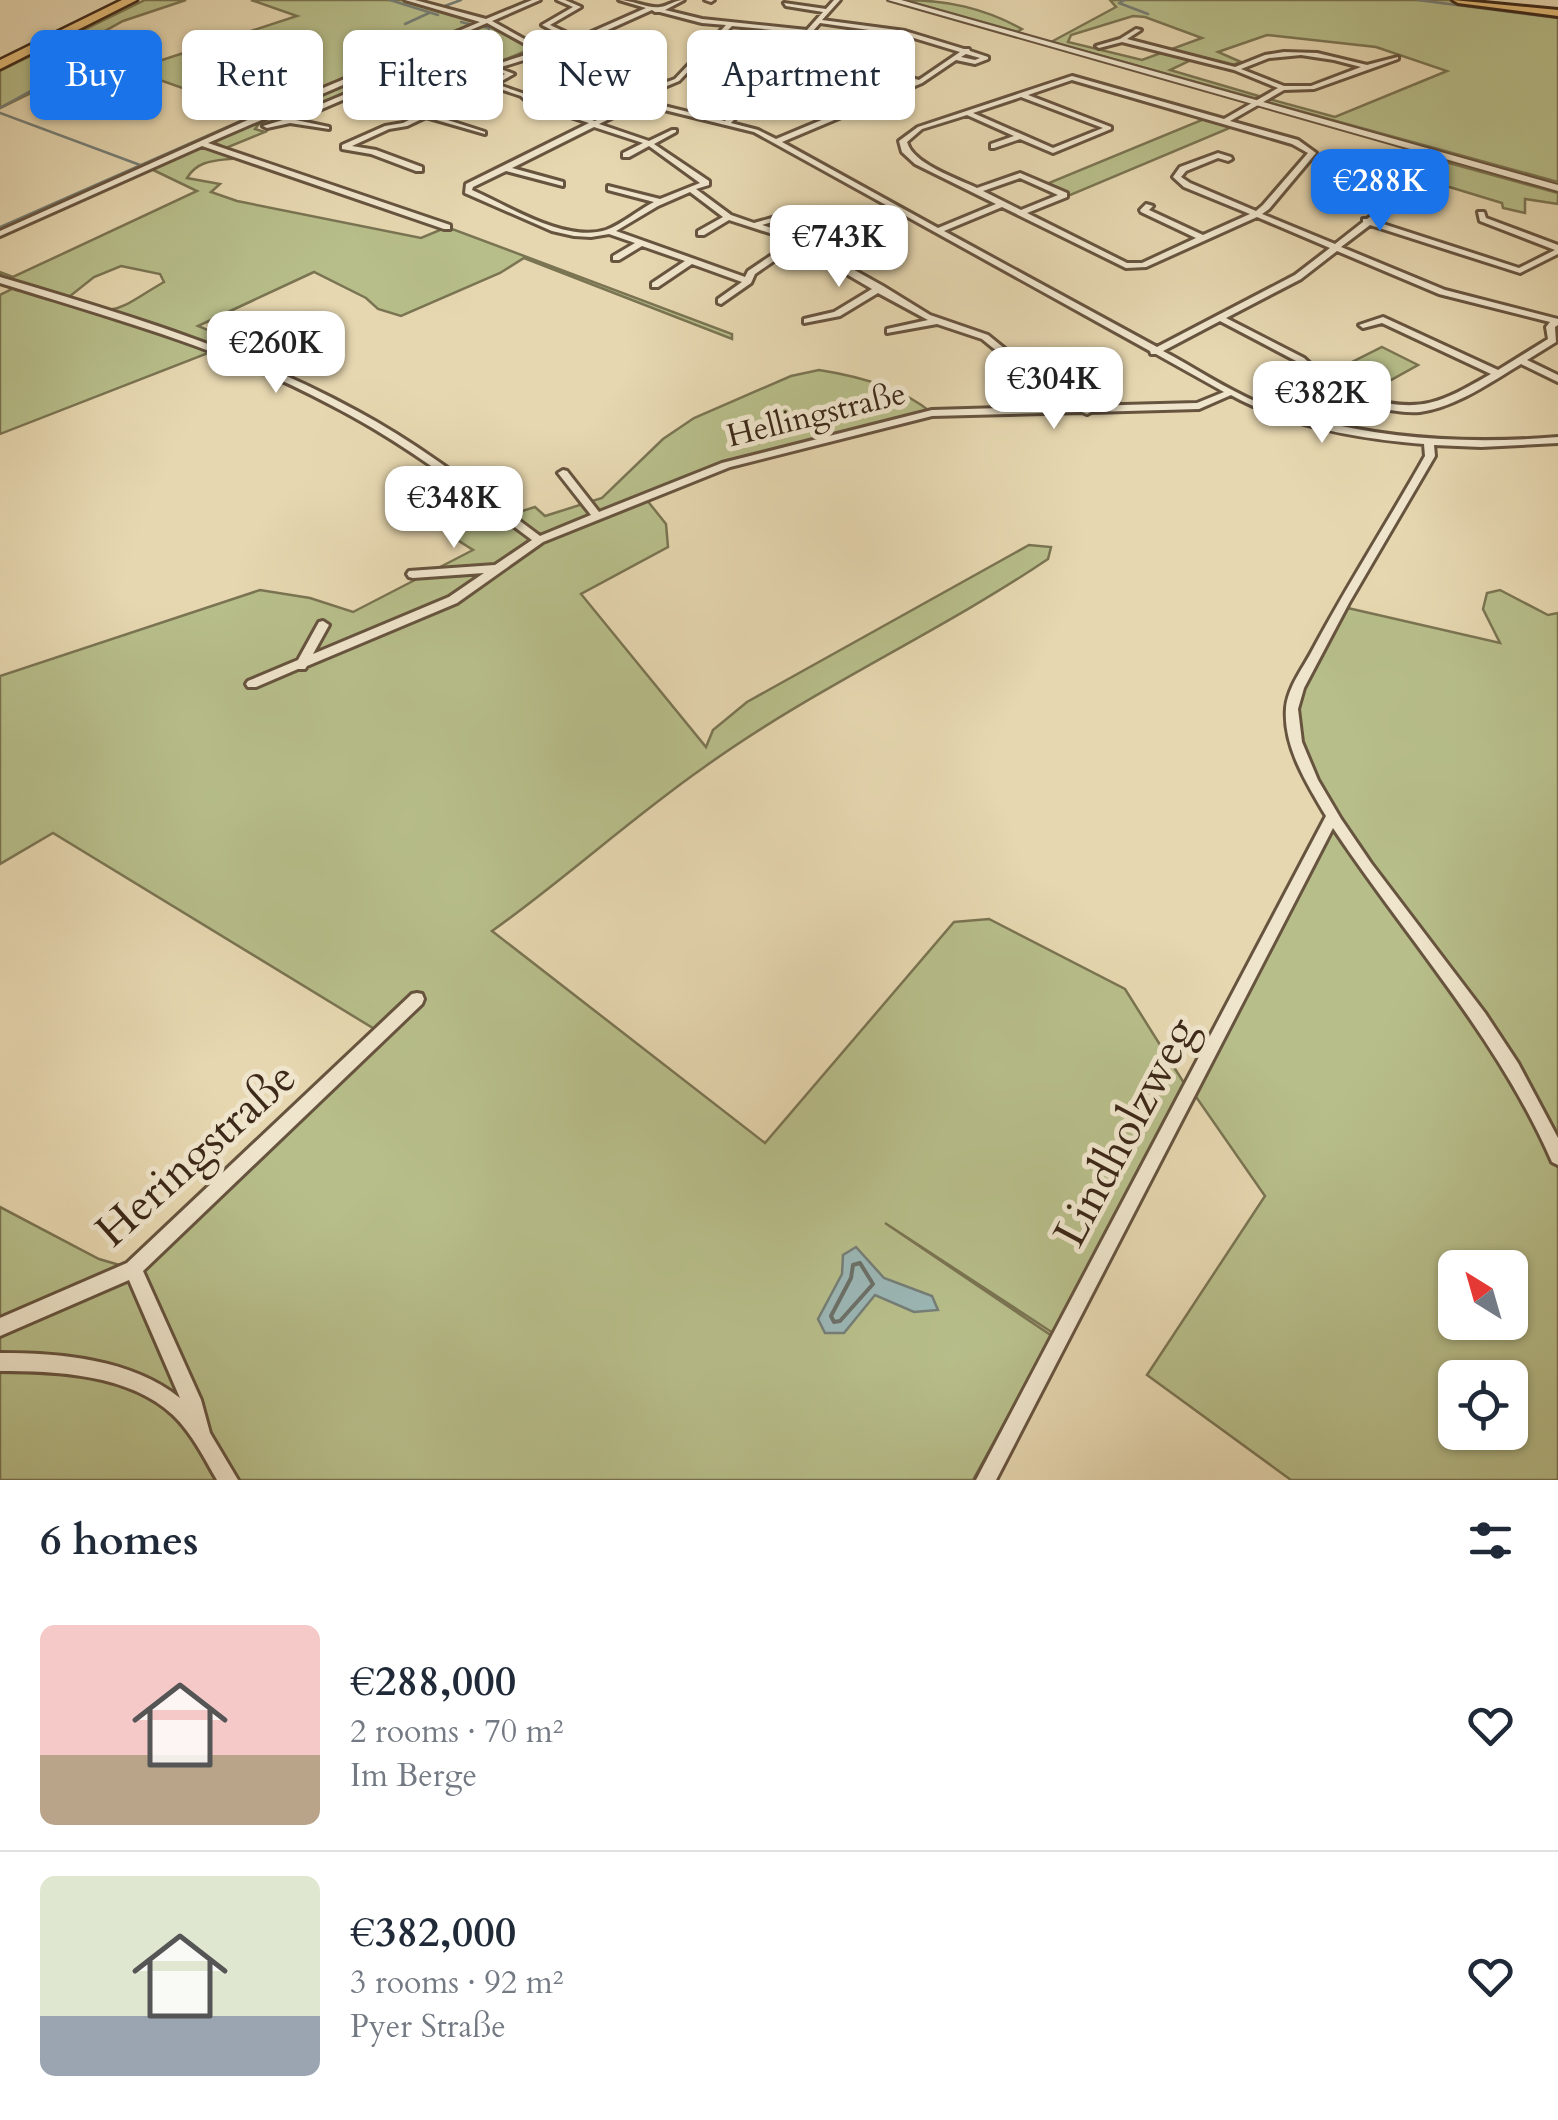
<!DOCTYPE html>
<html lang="en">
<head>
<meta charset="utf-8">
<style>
	:root { --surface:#fff; --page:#f2f2f3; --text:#1f2937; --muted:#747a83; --line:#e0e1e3; --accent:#1a73e8 }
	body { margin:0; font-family:Cardo,serif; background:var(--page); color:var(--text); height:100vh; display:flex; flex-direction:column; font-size:38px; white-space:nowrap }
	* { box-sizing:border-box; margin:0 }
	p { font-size:32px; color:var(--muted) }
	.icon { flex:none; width:55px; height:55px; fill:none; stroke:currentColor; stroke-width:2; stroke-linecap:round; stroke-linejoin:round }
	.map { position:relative; height:1480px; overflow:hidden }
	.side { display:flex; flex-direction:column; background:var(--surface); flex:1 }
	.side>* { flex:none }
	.top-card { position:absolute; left:30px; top:30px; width:1000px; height:90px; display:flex; gap:20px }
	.needle { width:65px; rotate:323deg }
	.buttons { position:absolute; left:1438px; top:1250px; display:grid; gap:20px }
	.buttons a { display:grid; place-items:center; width:90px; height:90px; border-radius:15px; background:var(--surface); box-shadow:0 2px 8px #0004; font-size:50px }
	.price { position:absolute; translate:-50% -85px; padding:0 22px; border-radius:20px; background:#fff; color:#222; font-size:32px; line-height:65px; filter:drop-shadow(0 2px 5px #0008) }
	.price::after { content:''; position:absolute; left:50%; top:60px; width:30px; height:22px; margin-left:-15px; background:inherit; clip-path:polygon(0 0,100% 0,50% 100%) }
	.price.selected { background:var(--accent); color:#fff }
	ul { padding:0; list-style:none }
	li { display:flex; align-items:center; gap:30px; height:250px; padding:0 40px }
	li+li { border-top:2px solid var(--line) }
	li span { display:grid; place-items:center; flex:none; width:280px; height:200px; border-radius:15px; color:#555 }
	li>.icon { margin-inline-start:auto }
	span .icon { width:120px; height:120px; fill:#fffc; stroke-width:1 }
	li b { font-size:42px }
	h2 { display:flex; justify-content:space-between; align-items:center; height:120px; padding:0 40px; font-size:42px }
	.pill { padding:0 35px; border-radius:15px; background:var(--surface); box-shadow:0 2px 8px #0004; font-size:35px; line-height:90px }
	.pill.selected { background:var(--accent); color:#fff }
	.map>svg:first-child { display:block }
</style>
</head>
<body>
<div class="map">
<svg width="1558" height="1480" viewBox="0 0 1558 1480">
	<rect width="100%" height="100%" fill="#e6d7b0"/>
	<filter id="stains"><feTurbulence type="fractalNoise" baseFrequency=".002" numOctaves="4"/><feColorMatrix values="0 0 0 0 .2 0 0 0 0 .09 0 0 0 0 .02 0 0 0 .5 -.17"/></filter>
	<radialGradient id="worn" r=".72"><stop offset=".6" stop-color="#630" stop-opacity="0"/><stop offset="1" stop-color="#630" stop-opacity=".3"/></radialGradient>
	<g fill="#b7be8a" stroke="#7a7452" stroke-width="2.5" fill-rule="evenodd">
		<polygon points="145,0 186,0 123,21 87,41 150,64 297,16 251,0 408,0 497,26 493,28 531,49 489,66 454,50 292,117 259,124 255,129 265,132 226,148 211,141 319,90 315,89 317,85 247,111 101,59 0,108 0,71"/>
		<path d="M 904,0 C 947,0 984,8 1022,29 L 1017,32 Z"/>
		<path d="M 1110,0 L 1448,0 L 1558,14 L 1558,182 L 1267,102 L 1269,99 L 1335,117 L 1447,71 L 1376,47 L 1267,35 L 1218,52 L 1241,62 L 1230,66 L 1193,59 L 1170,70 L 1262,97 L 1254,98 L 1051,42 L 1116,7 ZM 1133,16 L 1145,17 L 1202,38 L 1142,60 L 1068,42 L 1071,35 Z"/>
		<polygon points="1204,119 1232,127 1068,196 1044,185"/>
		<path d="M 203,146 L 237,158 C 220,161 199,158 187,178 L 220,184 L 211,192 L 237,201 L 421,238 L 447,227 L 732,334 L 732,339 L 524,258 L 500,273 L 401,316 L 378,309 L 366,298 L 314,272 L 198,326 L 215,333 L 216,350 L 0,434 L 0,295 L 18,286 L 0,280 L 0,272 L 13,277 L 197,191 L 149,168 ZM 121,266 L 160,274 L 164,282 C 117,309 118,319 65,300 L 94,277 Z"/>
		<polygon points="1409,152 1558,193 1558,204 1525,199 1525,213 1503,208 1502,203 1387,168"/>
		<polygon points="1382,347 1418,365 1391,380 1354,361"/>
		<path d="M 819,370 C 858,376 901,387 932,413 L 726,465 L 646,499 L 666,524 L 668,547 L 581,594 L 706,747 L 713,730 L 747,702 L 1029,545 L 1051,547 L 1048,559 C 937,634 812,689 703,768 C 630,819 564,880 492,931 L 765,1143 L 954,922 L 989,919 L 1125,989 L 1184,1083 L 1125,1202 L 1053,1333 L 885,1223 L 1052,1336 L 973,1480 L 0,1480 L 0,1207 L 99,1259 L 133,1269 L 381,1033 L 53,833 L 0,864 L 0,676 L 260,590 L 310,598 L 353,612 L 473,550 L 448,534 L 448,511 L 459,493 L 491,486 L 510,501 L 516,513 L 535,507 L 545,516 L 602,498 L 663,439 L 694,418 L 791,376 Z"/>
		<path d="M 1500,590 L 1548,615 L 1558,613 L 1558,1480 L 1291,1480 L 1147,1375 L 1265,1196 L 1194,1094 L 1331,818 L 1303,757 L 1292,708 L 1339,606 L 1500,643 L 1483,609 L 1487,593 ZM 1455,1268 L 1510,1268 L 1510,1322 L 1455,1322 ZM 1455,1378 L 1510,1378 L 1510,1432 L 1455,1432 Z"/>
	</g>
	<polygon fill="#9bb7b6" stroke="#757e77" stroke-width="2.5" points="856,1247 884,1278 932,1296 938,1310 914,1312 875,1295 844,1333 825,1333 818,1319 842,1274 843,1255"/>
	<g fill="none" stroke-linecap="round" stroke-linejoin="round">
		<polygon stroke="#6c7068" stroke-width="4" points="860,1263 873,1284 840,1321 834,1322 831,1316 851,1278 853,1265"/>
		<g stroke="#757e77" stroke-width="2.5">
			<polyline points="390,0 438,15"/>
			<polyline points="1125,0 1119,3 1148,14"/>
			<polyline points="1418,0 1558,18"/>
			<polyline points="442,7 461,0"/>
			<polyline points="461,22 473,25"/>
			<polyline points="405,24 429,13"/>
			<polyline points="478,26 489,28 489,38"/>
			<polyline points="333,89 480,27"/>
			<polyline points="0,108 74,67 42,61"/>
			<polyline points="0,113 140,165"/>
			<polyline points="0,227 250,117"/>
			<polyline points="0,236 59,210"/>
		</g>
		<g stroke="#67543f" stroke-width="6">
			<g id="minor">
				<path d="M 405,0 L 415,0 L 486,19 L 532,0 L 540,0 L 492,21 L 544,50 L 573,41 L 542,25 L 573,7 L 557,0 L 565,0 L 581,7 L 550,25 L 578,38 L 646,8 L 619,0 C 632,0 649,9 660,7 C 669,6 674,0 684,0 L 665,10 L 702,19 L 807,30 L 823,12 L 786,6 L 784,3 L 826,9 L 834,0 L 840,0 L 822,20 L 905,31 L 964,49 L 969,49 L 970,51 L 988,57 L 988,59 L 975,64 L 956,60 L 922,83 L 782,142 L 938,228 L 996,204 L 915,164 L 902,152 L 899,141 L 918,127 L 1072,76 L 1224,119 L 1278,88 L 1234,70 L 1122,42 L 1099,48 L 1096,46 L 1120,39 L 1136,29 L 1141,30 L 1127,39 L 1235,67 L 1265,55 L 1284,52 L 1317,53 L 1367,65 L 1398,57 L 1398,59 L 1314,89 L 1284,90 L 1230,121 L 1298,140 L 1316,153 L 1269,209 L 1262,214 L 1335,244 L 1363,222 L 1363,219 L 1367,219 L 1405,191 L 1409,193 L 1408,195 L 1374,221 L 1519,268 L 1555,250 L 1480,221 L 1478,212 L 1484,212 L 1486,218 L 1558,245 L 1558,254 L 1520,273 L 1370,225 L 1341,247 L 1445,290 L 1558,319 L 1558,325 L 1555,327 L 1556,342 L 1527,360 L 1558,375 L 1558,382 L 1521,364 C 1491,382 1456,407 1420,412 C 1400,414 1377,407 1358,402 C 1342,397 1327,394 1313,386 L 1310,374 L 1298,362 L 1220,321 L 1163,351 C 1195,368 1226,389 1259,403 C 1275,410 1294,414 1311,419 C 1392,440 1474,444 1558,437 L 1558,443 L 1481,447 L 1434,445 L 1435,456 L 1349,603 L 1304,688 L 1298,709 L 1302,742 L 1318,780 L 1341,819 L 1371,863 L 1485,1013 L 1518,1063 L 1558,1138 L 1558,1165 L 1552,1162 C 1498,1038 1407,939 1333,828 L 996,1480 L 976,1480 L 1326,816 C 1307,784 1283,746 1286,708 C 1288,687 1303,668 1312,651 C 1347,585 1388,522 1425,456 L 1424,444 C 1360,439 1289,427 1231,395 L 1199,409 L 1091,412 L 1087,414 L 1082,412 L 932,416 L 730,467 L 543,542 L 457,603 L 307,666 L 305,669 L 298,669 L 256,687 L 248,687 L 246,684 L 248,681 L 298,660 L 319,622 L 323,621 L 329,625 L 313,654 L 449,597 L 484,573 L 413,578 L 409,577 L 407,574 L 409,571 L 495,565 L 532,540 C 467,491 402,441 329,404 C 226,349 111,318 0,283 L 0,277 C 121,313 246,350 357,411 C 422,446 481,492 540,536 L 591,515 L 558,473 L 563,470 L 567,471 L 599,512 L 722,463 L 932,410 L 1074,406 L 1025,374 L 982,339 L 937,324 L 887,333 L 887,329 L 928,320 L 878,293 L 840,316 L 804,323 L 804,319 L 834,312 L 872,289 L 797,245 L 755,274 L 751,283 L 721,304 L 718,303 L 718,299 L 742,282 L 692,264 L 658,287 L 652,287 L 652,283 L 685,261 L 642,246 L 619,260 L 613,260 L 613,256 L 635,243 L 609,234 L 591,237 L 574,236 L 552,231 L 465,193 L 466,184 L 589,123 L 530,104 L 521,96 L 491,86 L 432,115 L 485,132 L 485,134 L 426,117 L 407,126 L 389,129 L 352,146 L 376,150 L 422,167 L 422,171 L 416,171 L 371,154 L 342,149 L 342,145 L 385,126 L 403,123 L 419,115 L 401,109 L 401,107 L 425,113 L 463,94 L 447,88 L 447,86 L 469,92 L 505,74 L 452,53 L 296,120 L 329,127 L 329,129 L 290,123 L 267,128 L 263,126 L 286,119 L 450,50 L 454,50 L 491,66 L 538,51 L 487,23 L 208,143 L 450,225 L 450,229 L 444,229 L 202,146 L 0,236 L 0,231 L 259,115 L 480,22 ZM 652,10 L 655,12 L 660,12 L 702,23 L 726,25 L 675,79 L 667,82 L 583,41 ZM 820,23 L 904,35 L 960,52 L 919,80 L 860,65 L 792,55 ZM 732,26 L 804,33 L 725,121 L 627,97 L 548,52 L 578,43 L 667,86 L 679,81 ZM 543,54 L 623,99 L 633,102 L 595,121 L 538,103 L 564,91 L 564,89 L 560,89 L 533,100 L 525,94 L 496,84 L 514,74 L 498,68 ZM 966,54 L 980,58 L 975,60 L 961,57 ZM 1301,55 L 1334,60 L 1361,67 L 1311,86 L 1284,86 L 1241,69 L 1269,58 ZM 789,58 L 860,69 L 913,82 L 776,139 L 758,130 L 731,123 ZM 1072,80 L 1292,144 L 1308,153 L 1263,205 L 1256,211 L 1190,183 L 1181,177 L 1186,171 L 1218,158 L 1228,161 L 1232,159 L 1231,157 L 1218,153 L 1180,167 L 1173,177 L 1184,187 L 1250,214 L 1203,235 L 1149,210 L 1153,206 L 1146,204 L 1140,210 L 1141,212 L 1196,238 L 1142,263 L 1127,263 L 1027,213 L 1067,197 L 1067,193 L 1020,173 L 977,188 C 956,178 913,164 907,142 L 922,129 L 967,115 L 1014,136 L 991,144 L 991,148 L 994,148 L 1020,139 L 1053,153 L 1111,129 L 1111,127 L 1028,95 ZM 1021,97 L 1103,128 L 1053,148 L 973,113 ZM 640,104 L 754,132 L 1150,351 L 1151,354 L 1156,354 L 1224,392 L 1197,403 L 1086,406 L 1031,370 L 988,335 L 930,315 L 883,286 L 788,233 L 762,225 L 786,218 L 786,214 L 754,223 L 731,215 L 696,189 L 709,185 L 709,181 L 654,144 L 676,132 L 676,130 L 672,130 L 649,141 L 599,124 ZM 594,127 L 643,143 L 623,153 L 623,157 L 629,157 L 649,146 L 700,183 L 660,199 L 608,186 L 608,190 L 654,202 C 638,210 623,224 606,230 C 565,243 509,206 472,190 L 473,187 L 506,171 L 563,186 L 563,182 L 512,168 ZM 1020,178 L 1058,195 L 1021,210 L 983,191 ZM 690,192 L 723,217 L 698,231 L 698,235 L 704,235 L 729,220 L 782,237 L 791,242 L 748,271 L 745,277 L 616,231 L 658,206 ZM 1002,207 L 1126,268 L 1146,267 L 1257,217 L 1330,248 L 1295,275 L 1157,347 L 944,231 ZM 1337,251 L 1439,294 L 1550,322 L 1546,327 L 1548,339 L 1498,370 L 1383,317 L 1359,325 L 1363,328 L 1382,323 L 1491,374 C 1442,402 1422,414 1365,398 C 1350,394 1334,390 1321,383 L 1320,373 L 1304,358 L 1226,318 L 1301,279 Z"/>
				<polygon points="705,0 714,0 711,2"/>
				<path d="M 417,993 L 422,994 L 424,999 L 422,1004 L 143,1271 L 201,1400 L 210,1433 L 238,1480 L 217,1480 C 204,1458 192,1433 173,1415 C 129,1374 56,1371 0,1371 L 0,1353 C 61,1353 131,1359 180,1398 L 129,1280 L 0,1336 L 0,1318 L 127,1263 L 412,994 Z"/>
			</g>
		</g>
		<g stroke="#67543f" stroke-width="4">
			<polygon id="tertiary" points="888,0 901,0 1558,185 1558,191"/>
		</g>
		<g stroke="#3d2919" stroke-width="6">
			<polygon id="trunk" points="1453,0 1558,10 1558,16 1458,3"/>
		</g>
		<g stroke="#3d2919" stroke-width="5">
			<polygon id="motorway" points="122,0 137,0 0,69 0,60"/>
		</g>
		<use href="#minor" fill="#efe5cc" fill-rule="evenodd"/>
		<use href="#tertiary" fill="#efe5cc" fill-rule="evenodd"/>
		<use href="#trunk" fill="#e3bc78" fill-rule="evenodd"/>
		<use href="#motorway" fill="#e3bc78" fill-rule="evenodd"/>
	</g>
	<g text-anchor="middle" stroke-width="10" stroke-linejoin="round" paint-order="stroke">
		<g font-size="32" fill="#3d2919" stroke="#efe5cc">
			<text transform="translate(816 414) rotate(-14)" y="11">Hellingstraße</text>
		</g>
		<g font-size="45" fill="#3d2919" stroke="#efe5cc">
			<text transform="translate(1124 1131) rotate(-62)" y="16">Lindholzweg</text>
			<text transform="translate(195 1153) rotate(-42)" y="16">Heringstraße</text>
		</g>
	</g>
	<rect width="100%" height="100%" filter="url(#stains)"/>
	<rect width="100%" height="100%" fill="url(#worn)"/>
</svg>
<div class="buttons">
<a><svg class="needle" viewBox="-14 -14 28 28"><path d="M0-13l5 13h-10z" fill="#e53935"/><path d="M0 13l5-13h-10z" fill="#747a83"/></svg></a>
<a><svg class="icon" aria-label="locate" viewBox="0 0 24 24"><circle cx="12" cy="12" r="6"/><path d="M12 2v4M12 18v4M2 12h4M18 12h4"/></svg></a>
</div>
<b class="price selected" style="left:1380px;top:234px">€288K</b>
<b class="price" style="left:839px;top:290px">€743K</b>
<b class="price" style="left:276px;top:396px">€260K</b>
<b class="price" style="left:1054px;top:432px">€304K</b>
<b class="price" style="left:1322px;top:446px">€382K</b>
<b class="price" style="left:454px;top:551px">€348K</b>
<div class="top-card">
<a class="pill selected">Buy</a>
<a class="pill">Rent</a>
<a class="pill">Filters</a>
<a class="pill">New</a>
<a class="pill">Apartment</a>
</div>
</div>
<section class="side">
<h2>6 homes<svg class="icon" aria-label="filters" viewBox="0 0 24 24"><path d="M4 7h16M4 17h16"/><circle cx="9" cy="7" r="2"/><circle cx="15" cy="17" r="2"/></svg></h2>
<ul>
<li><span style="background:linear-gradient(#f6c9c9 65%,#b9a48a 0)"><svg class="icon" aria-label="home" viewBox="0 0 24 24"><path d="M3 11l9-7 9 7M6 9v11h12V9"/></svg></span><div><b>€288,000</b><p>2 rooms · 70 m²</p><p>Im Berge</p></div><svg class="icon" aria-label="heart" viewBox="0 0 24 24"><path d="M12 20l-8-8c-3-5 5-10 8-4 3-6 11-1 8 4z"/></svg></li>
<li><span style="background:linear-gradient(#dfe7d0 70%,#9aa5b1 0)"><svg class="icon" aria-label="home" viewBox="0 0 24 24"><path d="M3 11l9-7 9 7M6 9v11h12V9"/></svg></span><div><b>€382,000</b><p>3 rooms · 92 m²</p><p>Pyer Straße</p></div><svg class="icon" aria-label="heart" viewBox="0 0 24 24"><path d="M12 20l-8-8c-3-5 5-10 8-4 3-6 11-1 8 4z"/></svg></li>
</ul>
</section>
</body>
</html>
